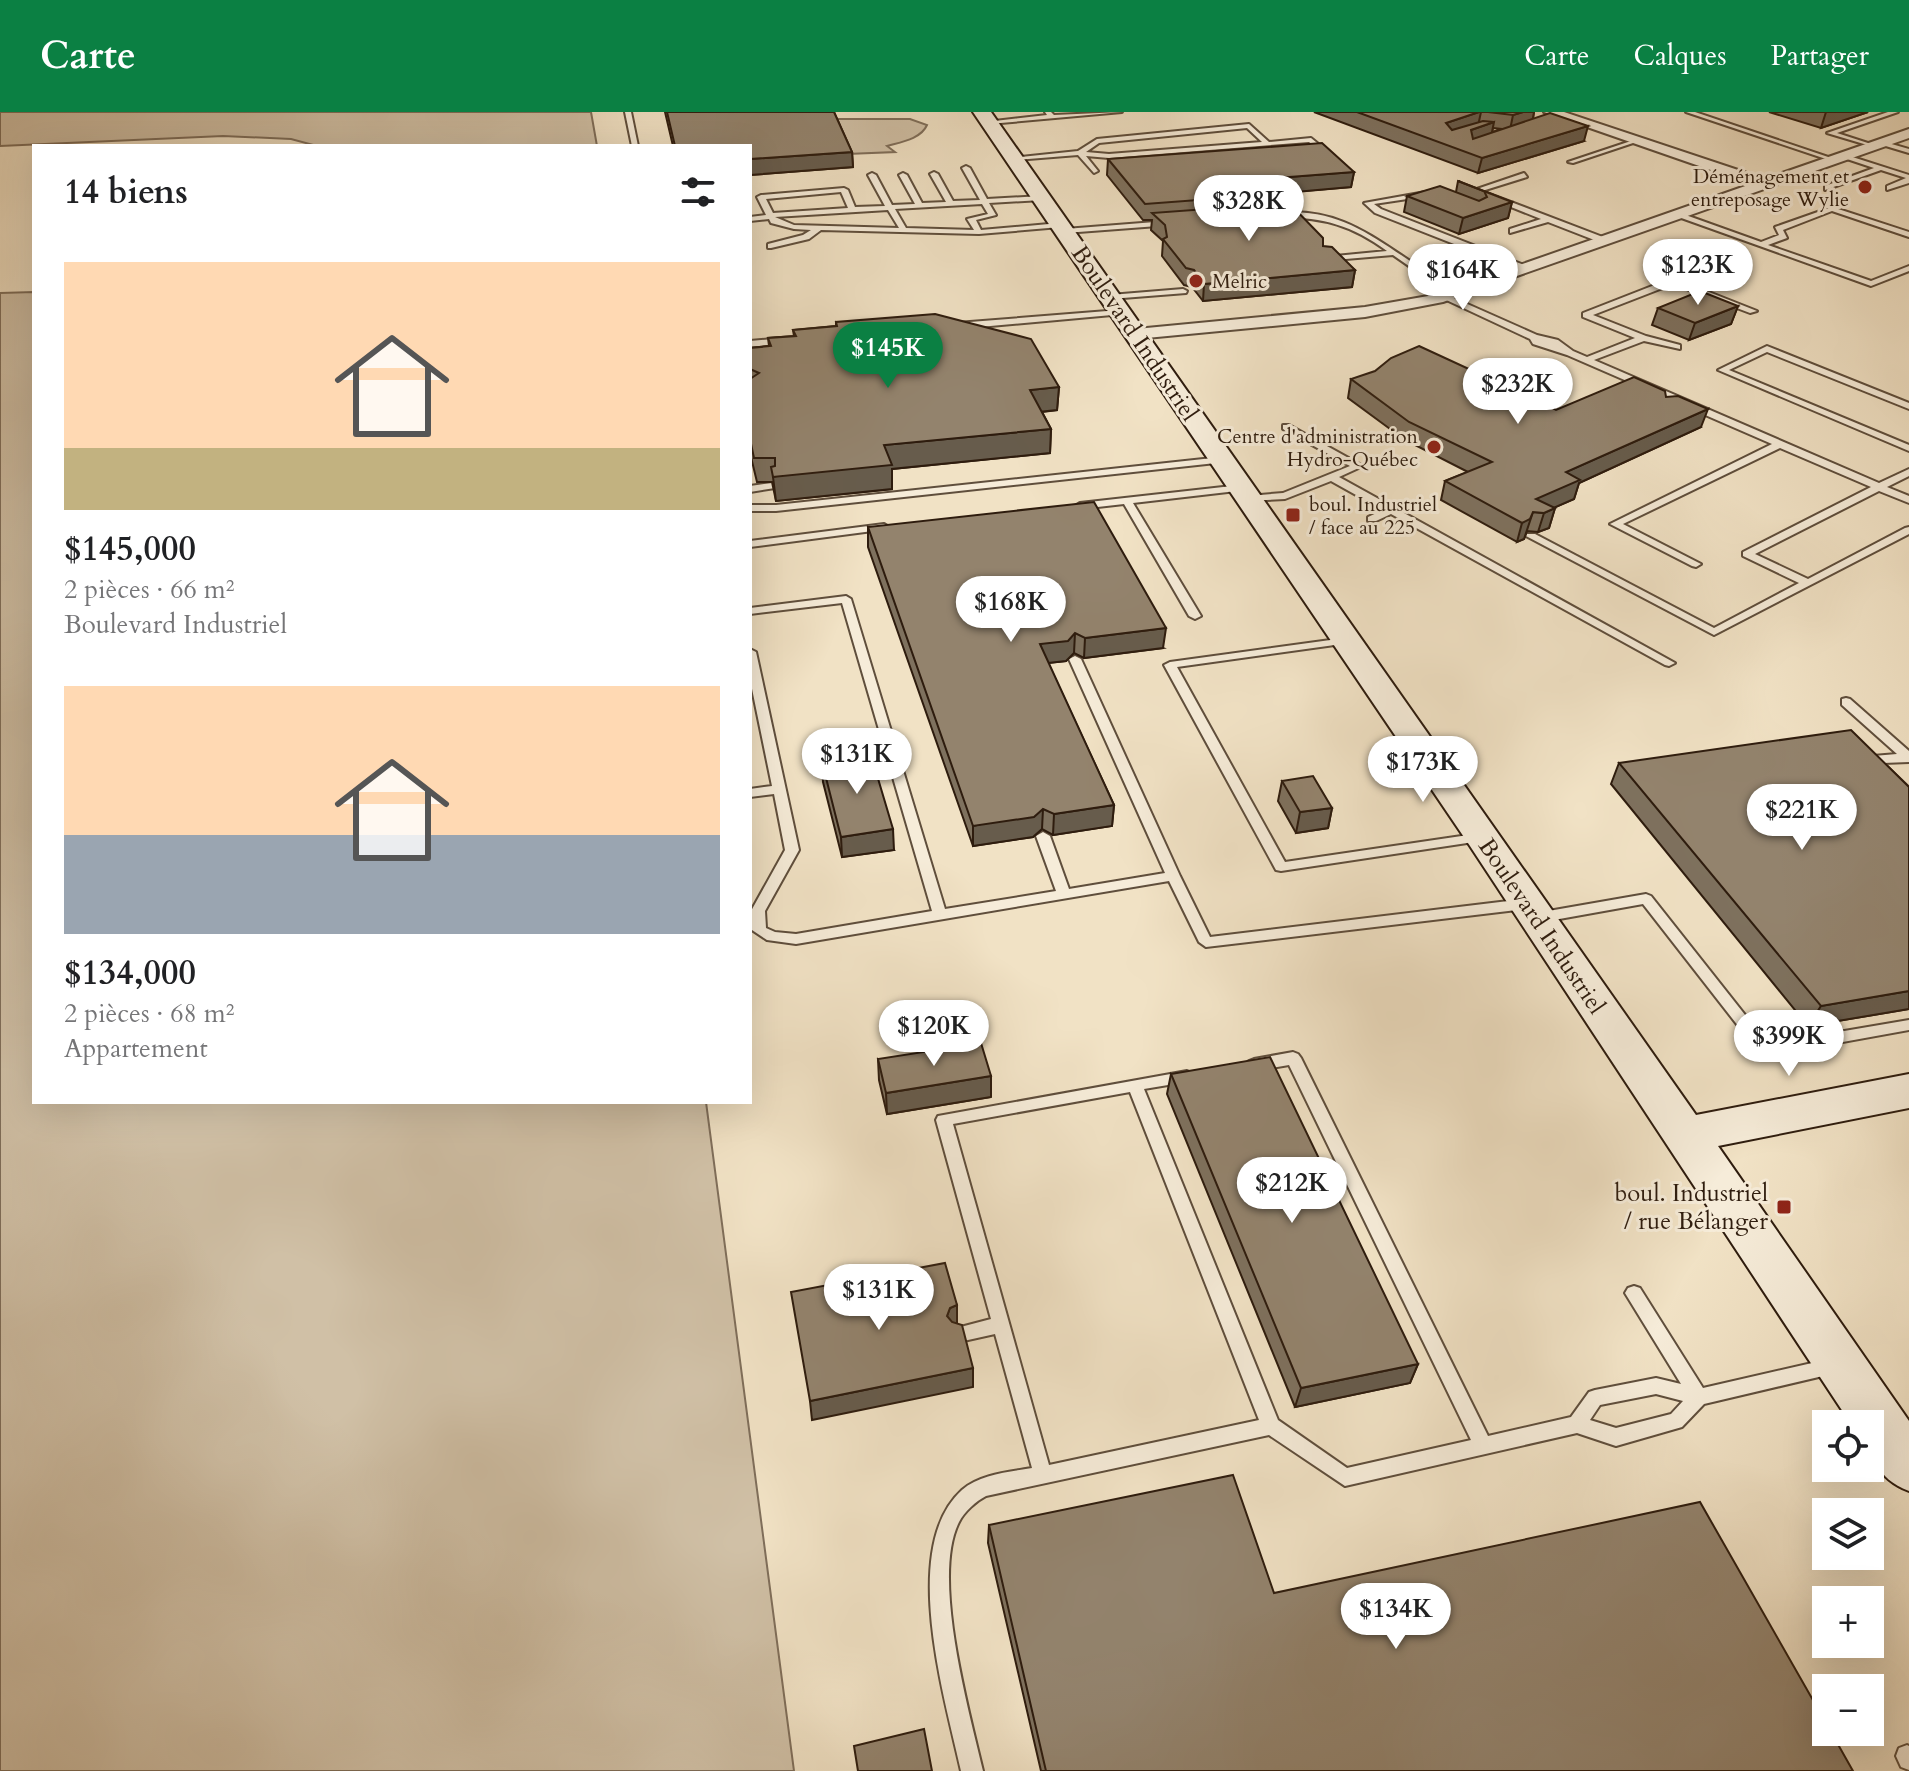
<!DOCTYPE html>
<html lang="fr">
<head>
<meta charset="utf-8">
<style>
	:root { --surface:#fff; --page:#f2f2f2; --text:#202124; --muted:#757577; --accent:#0b8043 }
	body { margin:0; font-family:Cardo,serif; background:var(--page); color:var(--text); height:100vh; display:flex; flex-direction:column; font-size:30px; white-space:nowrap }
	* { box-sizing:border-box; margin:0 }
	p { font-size:26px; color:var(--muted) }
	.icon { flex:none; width:44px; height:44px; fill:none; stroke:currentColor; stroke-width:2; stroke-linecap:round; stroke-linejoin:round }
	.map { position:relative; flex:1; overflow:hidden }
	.drawer { position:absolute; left:32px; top:32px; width:720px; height:960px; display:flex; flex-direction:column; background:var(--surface); border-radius:0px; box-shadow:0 8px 32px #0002 }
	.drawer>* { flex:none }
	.controls { position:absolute; left:1812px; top:1298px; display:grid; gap:16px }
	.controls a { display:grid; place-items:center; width:72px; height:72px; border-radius:0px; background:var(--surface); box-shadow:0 8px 32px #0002; font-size:40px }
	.price { position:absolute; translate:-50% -68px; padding:0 18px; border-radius:28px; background:#fff; color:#222; font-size:26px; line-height:52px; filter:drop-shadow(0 2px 4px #0008) }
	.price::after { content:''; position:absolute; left:50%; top:48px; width:24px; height:18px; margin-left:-12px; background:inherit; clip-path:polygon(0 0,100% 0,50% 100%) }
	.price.current { background:var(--accent); color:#fff }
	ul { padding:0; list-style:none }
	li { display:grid; align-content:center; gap:16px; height:424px; padding:0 32px }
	li span { display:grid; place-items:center; height:248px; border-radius:0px; color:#555 }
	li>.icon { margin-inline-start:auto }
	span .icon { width:144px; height:144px; fill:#fffc; stroke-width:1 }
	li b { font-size:34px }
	h2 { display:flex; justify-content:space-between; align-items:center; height:96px; padding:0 32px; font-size:34px }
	header { display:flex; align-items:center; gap:48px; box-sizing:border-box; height:112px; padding:0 40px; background:var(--accent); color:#fff }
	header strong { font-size:38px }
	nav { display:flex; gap:44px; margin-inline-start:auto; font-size:28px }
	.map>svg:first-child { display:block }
</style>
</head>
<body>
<header>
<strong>Carte</strong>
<nav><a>Carte</a><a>Calques</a><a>Partager</a></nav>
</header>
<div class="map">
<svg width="1909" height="1659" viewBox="0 0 1909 1659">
	<rect width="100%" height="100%" fill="#f1e2c5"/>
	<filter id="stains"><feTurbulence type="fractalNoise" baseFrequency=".0025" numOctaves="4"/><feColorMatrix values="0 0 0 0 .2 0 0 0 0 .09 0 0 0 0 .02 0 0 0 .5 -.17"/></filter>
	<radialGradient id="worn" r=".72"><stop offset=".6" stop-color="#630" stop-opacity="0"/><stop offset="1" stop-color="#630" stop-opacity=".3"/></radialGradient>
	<g fill="#d0c0a6" stroke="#7f6e5a" stroke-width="2">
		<polygon points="0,0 591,0 597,34 317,34 291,27 223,24 0,34"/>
		<path d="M 831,7 L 910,7 L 927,13 C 921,27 901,30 887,34 L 895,40 L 847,42 Z"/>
		<polygon points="34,180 34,990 706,990 794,1659 0,1659 0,181"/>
	</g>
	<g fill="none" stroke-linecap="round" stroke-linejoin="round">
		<g stroke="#5f4e3c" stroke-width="4">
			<g id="lane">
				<polygon points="625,0 631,0 638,34 632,34"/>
				<polygon points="1045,0 1051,0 1054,3 1122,0 989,12 986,10 1047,3"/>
				<polygon points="1686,0 1695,0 1837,48 1832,49"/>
				<polygon points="1888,0 1898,0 1837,21 1874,33 1874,35 1827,21"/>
				<path d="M 1249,12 L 1269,30 L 1311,26 L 1332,43 L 1327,44 L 1309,30 L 1109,46 L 1086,44 L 1098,59 L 1094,61 L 1078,43 L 1015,48 L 1012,46 L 1078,39 L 1097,27 ZM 1247,16 L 1262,30 L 1109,42 L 1086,40 L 1099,31 Z"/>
				<polygon points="1634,28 1639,29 1573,51 1568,50"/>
				<polygon points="1881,29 1909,37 1909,41 1879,32"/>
				<polygon points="1843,42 1909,63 1909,71 1887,78 1887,74 1906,66 1881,58 1825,78 1825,74 1874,56 1841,45"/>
				<path d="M 966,54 L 970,56 L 987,87 L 1042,84 L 1046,86 L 1042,88 L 989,91 L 996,103 L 976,108 L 981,118 L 1060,111 L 1064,113 L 1060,115 L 979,122 L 821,118 L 809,127 L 771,136 L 768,136 L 768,132 L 803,123 L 811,118 L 794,117 L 771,111 L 769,107 L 750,109 L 750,105 L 766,103 L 757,85 L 761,83 L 844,76 L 848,78 L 855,95 L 885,94 L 868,63 L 872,61 L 876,63 L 892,93 L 915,92 L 899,63 L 903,61 L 907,63 L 922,91 L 946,90 L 930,62 L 934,60 L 938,62 L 953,89 L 980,88 L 962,56 ZM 841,80 L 848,96 L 773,101 L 766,87 ZM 982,92 L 988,102 L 967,107 L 974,118 L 906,116 L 895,97 ZM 888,98 L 899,116 L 794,113 L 775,105 Z"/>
				<polygon points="1524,61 1527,65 1482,79 1608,127 1608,131 1602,131 1548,110 1510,121 1510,117 1541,107 1471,79"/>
				<polygon points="1431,79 1434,83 1374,92 1381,97 1529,155 1529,159 1523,159 1375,101 1364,91"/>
				<polygon points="1832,95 1909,120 1909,125 1832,99 1783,118 1787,126 1768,133 1871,169 1909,154 1909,159 1871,174 1673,103 1680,101 1761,130 1779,123 1775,115"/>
				<path d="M 1278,101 C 1340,95 1372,125 1421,156 C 1435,165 1451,171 1464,180 L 1457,182 L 1432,170 L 1393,143 L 1322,149 L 1322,145 L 1325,145 L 1387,139 C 1351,113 1325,106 1281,105 L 1278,105 Z"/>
				<polygon points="1168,109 1172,111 1171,113 1065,121 1061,119 1065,117"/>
				<polygon points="1670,167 1676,167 1757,199 1750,201 1673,172 1593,203 1646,224 1680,233 1680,237 1644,229 1594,248 1879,371 1909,357 1909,364 1887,375 1909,384 1909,391 1879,379 1755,442 1808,467 1905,416 1909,415 1909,422 1714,523 1526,424 1527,422 1535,422 1714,516 1799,471 1743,444 1743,440 1871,375 1780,336 1623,412 1701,452 1696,455 1692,454 1610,412 1772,332 1567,243 1533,232 1530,227 1440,185 1447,183 1537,223 1558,228 1573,239 1587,245 1635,226 1583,205 1583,201"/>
				<polygon points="1183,177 1187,179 1186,181 1110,187 1106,185 1110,183"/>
				<polygon points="1120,198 1123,198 1123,202 957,217 953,214 957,211"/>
				<polygon points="785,226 788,227 788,231 750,235 750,229"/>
				<polygon points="1767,234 1909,291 1909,297 1767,240 1729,258 1909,333 1909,339 1718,258"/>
				<polygon points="1283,313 1289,313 1363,354 1339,365 1675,551 1669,554 1665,553 1391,402 1376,409 1368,409 1368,405 1383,398 1331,369 1285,387 1244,389 1243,387 1248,384 1283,381 1350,354 1283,317"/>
				<polygon points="1222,345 1225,346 1225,350 776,399 750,399 750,393 776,393"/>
				<polygon points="772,371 775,372 775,376 750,380 750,374"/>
				<polygon points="1241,373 1246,376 1245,378 1133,391 1201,504 1195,507 1189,504 1124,392 1080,397 1075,394 1080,391"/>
				<polygon points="884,412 889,415 888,417 750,435 750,429"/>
				<polygon points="846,484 851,487 945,797 1056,779 1036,724 1043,720 1050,724 1069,777 1165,761 1069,547 1075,544 1081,547 1180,764 1210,825 1525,787 1532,792 1525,797 1206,835 1199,830 1169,769 796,832 767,828 752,818 751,799 785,738 774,682 750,685 750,677 772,674 750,567 750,537 756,540 799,738 765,799 766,816 775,820 796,822 932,799 842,491 750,502 750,496"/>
				<polygon points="1345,526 1349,527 1349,531 1177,555 1285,750 1482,721 1489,725 1487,728 1281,759 1276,758 1164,553 1170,550"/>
				<polygon points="1846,586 1850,587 1909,639 1909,650 1883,651 1909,676 1909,687 1905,686 1867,648 1873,644 1897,642 1842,593 1842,587"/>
				<polygon points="1646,782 1651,784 1768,932 1909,908 1909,918 1765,944 1760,942 1643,792 1537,811 1530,806 1537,801"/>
				<path d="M 1293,940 L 1298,942 L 1301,946 L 1488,1324 L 1571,1305 L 1589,1280 L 1595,1278 L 1656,1266 L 1681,1272 L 1625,1181 L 1628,1176 L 1634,1174 L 1640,1176 L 1703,1276 L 1834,1246 L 1840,1248 L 1843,1254 L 1840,1260 L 1704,1292 L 1682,1315 L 1616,1334 L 1577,1321 L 1345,1374 L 1269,1323 L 986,1384 C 976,1389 964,1400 959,1410 C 931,1465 969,1599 983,1659 L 961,1659 C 945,1586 899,1435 962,1378 C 980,1362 1010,1360 1032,1356 L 995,1222 L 959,1230 L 953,1227 L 950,1222 L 953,1217 L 991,1207 L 936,1008 L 938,1004 L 1187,959 L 1192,961 L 1195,965 L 1192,969 L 1144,977 L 1278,1308 L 1347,1356 L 1471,1328 L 1289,953 L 1254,959 L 1249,957 L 1246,953 L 1249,949 L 1254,947 ZM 1130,980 L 1259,1308 L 1049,1353 L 953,1012 ZM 1656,1282 L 1683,1289 L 1671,1302 L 1616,1316 L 1590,1308 L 1600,1293 Z"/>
				<polygon points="1907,1633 1909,1634 1909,1658 1901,1655 1896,1644 1899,1636"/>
			</g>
		</g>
		<g stroke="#5f4e3c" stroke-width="4">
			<polygon id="street" points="1544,0 1564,0 1765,67 1909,17 1909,26 1443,190 1365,205 1136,227 1127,222 1136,217 1365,195 1434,183 1751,72"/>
		</g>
		<g stroke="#2e1c0e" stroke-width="4">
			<path id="secondary" d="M 973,0 L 991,0 L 1696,1003 L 1909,962 L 1909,996 L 1718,1034 L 1909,1309 L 1909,1379 C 1876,1366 1870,1345 1870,1312 L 1851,1312 L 1470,734 Z"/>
		</g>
		<use href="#lane" fill="#f6ecd9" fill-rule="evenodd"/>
		<use href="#street" fill="#f6ecd9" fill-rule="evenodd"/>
		<use href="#secondary" fill="#f6ecd9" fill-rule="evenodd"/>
	</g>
	<g fill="#7e715e" stroke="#2e1c0e" stroke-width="2" fill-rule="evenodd">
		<polygon points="665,0 834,0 852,40 853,55 750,63 750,34 673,34"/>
		<path d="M 1314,0 L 1534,0 L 1533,7 L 1584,29 L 1478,61 ZM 1493,16 L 1502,17 L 1492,20 Z"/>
		<polygon points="1769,0 1868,0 1821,16"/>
		<polygon points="1108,47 1354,60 1351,75 1279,81 1279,92 1323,134 1355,158 1352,175 1203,189 1192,175 1184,173 1162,144 1163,129 1151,118 1152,108 1143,108 1107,63"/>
		<polygon points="1458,69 1512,90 1508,106 1459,122 1404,100 1407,84 1456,80"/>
		<polygon points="1738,194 1731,212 1689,228 1652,213 1658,196"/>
		<polygon points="836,210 1059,275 1057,298 1042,300 1051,317 1050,341 892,357 892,377 776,389 772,370 757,370 750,341 750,236 769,234 768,226 794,224 793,218 836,214"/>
		<polygon points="1351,267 1556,298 1666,285 1701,315 1579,371 1574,387 1553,396 1555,396 1549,416 1538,420 1527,419 1524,427 1517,430 1441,388 1445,369 1468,360 1405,328 1348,286"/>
		<polygon points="868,415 1163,536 1084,546 1074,541 1066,549 1048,551 1114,693 1112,714 1053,723 1042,717 1033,725 973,734 868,435"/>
		<polygon points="822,650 894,738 842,745 823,670"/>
		<polygon points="1619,651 1909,897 1808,914 1611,672"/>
		<polygon points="1282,669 1332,696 1328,716 1296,721 1278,689"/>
		<polygon points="878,947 991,985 887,1002 879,968"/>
		<polygon points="1171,962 1418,1252 1410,1271 1295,1295 1167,982"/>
		<polygon points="989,1413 1274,1481 1853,1659 1041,1659 988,1431"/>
	</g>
	<g fill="#675c4c" stroke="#2e1c0e" stroke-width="2">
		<polygon points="1479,0 1481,0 1478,14 1442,27 1446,11"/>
		<polygon points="1523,0 1534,0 1532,11 1510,18 1513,3"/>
		<polygon points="1826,0 1868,0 1821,16"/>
		<polygon points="1494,10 1491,25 1468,33 1471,18"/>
		<polygon points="1588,14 1584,29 1478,61 1482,46"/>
		<polygon points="852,40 853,55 750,63 750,47"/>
		<polygon points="1354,60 1351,75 1263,83 1265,67"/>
		<polygon points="1512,90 1508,106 1459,122 1463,106"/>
		<polygon points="1355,158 1352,175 1203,189 1204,172"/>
		<polygon points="1738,194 1731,212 1689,228 1695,211"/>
		<polygon points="1059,275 1057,298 1029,301 1030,278"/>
		<polygon points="1708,297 1701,315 1579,371 1574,387 1542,401 1533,400 1524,427 1517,430 1522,411 1536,387 1566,360"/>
		<polygon points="1051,317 1050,341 892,357 892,377 776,389 773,365 884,333"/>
		<polygon points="1555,396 1549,416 1538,420 1544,401"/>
		<polygon points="1166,516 1163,536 1084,546 1085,526"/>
		<polygon points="1075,521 1074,541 1066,549 1039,552 1040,532"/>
		<polygon points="1114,693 1112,714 1053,723 1054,702"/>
		<polygon points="1332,696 1328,716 1296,721 1300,700"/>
		<polygon points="1043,697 1042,717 1033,725 973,734 973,714"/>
		<polygon points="893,717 894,738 842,745 841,725"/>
		<polygon points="1909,879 1909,897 1808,914 1821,894"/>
		<polygon points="991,964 991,985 887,1002 886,981"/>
		<polygon points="957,1193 957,1213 950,1215 947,1204 950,1196"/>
		<polygon points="1418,1252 1410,1271 1295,1295 1301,1276"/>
		<polygon points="973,1256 973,1275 812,1308 810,1289"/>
	</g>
	<g fill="#93836d" stroke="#2e1c0e" stroke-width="2">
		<polygon points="667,0 834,0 852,40 750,47 750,34 675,34"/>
		<polygon points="1357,0 1479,0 1446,11 1452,18 1483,9 1494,10 1471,18 1473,27 1550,1 1588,14 1482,46"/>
		<polygon points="1488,0 1523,0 1513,3"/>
		<polygon points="1322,31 1354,60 1265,67 1280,82 1145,92 1108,47"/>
		<polygon points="1458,69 1512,90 1463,106 1407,84 1440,74 1479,89 1487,85 1484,79"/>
		<polygon points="1289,91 1323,126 1323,134 1332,135 1355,158 1204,172 1194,158 1186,156 1163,127 1167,125 1165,113 1152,101"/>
		<polygon points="1700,179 1738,194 1695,211 1658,196"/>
		<polygon points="935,202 1031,227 1059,275 1030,278 1051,317 884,333 892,353 773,365 771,355 775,354 775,346 754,346 750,327 750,267 759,261 750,257 750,236 771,234 768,226 796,224 793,218 837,214 836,210"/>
		<polygon points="1419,234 1534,287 1537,295 1547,293 1556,298 1634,265 1665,279 1666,285 1678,284 1708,297 1566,360 1580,368 1536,387 1555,396 1544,401 1533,400 1530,407 1522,411 1445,369 1492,350 1409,310 1351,267 1375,259 1391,246"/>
		<polygon points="1094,390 1166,516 1085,526 1075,521 1068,529 1040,532 1114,693 1054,702 1043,697 1034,705 973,714 868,415"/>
		<polygon points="1851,618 1909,675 1909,879 1821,894 1619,651"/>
		<polygon points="871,643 893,717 841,725 822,650"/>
		<polygon points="1313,664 1332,696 1300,700 1282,669"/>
		<polygon points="981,931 991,964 886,981 878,947"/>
		<polygon points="1270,945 1418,1252 1301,1276 1171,962"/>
		<polygon points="945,1151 957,1193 950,1196 947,1204 952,1210 962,1213 973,1256 810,1289 791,1180"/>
		<polygon points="1233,1363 1274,1481 1700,1390 1826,1611 1826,1620 1831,1620 1853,1659 1046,1659 989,1413"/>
		<polygon points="924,1617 932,1659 858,1659 854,1634"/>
	</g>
	<g fill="#8f2418" stroke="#f6ecd9" stroke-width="3">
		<circle cx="1865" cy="75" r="8"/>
		<circle cx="1196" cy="169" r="8"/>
		<circle cx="1434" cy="335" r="8"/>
		<rect x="1285" y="395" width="16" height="16" rx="4"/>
		<rect x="1776" y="1087" width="16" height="16" rx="4"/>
	</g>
	<g text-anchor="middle" stroke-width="6" stroke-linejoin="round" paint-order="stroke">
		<g font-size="20" fill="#2e1c0e" stroke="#f6ecd9" text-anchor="end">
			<text x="1849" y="71">Déménagement et<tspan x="1849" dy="23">entreposage Wylie</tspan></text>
			<text x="1212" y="176" text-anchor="start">Melric</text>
			<text x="1418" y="331">Centre d'administration<tspan x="1418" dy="23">Hydro-Québec</tspan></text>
			<text x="1309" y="399" text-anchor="start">boul. Industriel<tspan x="1309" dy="23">/ face au 225</tspan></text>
		</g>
		<g font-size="24" fill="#2e1c0e" stroke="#f6ecd9">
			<text transform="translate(1135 221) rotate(56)" y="8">Boulevard Industriel</text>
			<text transform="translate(1542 814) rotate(56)" y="8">Boulevard Industriel</text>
		</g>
		<g font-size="24" fill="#2e1c0e" stroke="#f6ecd9" text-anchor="end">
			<text x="1768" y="1089">boul. Industriel<tspan x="1768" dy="28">/ rue Bélanger</tspan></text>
		</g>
	</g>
	<rect width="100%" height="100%" filter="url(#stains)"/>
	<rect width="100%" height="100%" fill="url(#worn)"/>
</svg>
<div class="controls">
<a><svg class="icon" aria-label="locate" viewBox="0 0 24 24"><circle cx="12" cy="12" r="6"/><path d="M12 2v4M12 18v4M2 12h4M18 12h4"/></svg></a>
<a><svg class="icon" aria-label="layers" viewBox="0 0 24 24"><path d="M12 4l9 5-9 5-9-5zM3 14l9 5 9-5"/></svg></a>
<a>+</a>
<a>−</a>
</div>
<b class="price" style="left:1249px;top:131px">$328K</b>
<b class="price" style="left:1698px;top:195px">$123K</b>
<b class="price" style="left:1463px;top:200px">$164K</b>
<b class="price current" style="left:888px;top:278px">$145K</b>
<b class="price" style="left:1518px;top:314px">$232K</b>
<b class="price" style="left:1011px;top:532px">$168K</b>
<b class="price" style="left:857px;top:684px">$131K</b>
<b class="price" style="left:1423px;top:692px">$173K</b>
<b class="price" style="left:1802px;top:740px">$221K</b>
<b class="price" style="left:934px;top:956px">$120K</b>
<b class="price" style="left:1789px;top:966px">$399K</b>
<b class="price" style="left:1292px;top:1113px">$212K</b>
<b class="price" style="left:879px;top:1220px">$131K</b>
<b class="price" style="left:1396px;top:1539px">$134K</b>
<section class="drawer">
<h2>14 biens<svg class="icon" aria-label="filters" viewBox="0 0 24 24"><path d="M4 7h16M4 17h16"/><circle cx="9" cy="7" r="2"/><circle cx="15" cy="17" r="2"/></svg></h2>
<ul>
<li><span style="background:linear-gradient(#ffd9b3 75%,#c2b280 0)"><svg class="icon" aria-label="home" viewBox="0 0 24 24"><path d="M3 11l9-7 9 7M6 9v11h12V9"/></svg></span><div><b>$145,000</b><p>2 pièces · 66 m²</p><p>Boulevard Industriel</p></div></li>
<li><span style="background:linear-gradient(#ffd9b3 60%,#9aa5b1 0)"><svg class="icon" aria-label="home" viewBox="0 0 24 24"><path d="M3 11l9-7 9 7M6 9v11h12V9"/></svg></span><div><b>$134,000</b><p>2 pièces · 68 m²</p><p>Appartement</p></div></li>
</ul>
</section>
</div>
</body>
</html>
